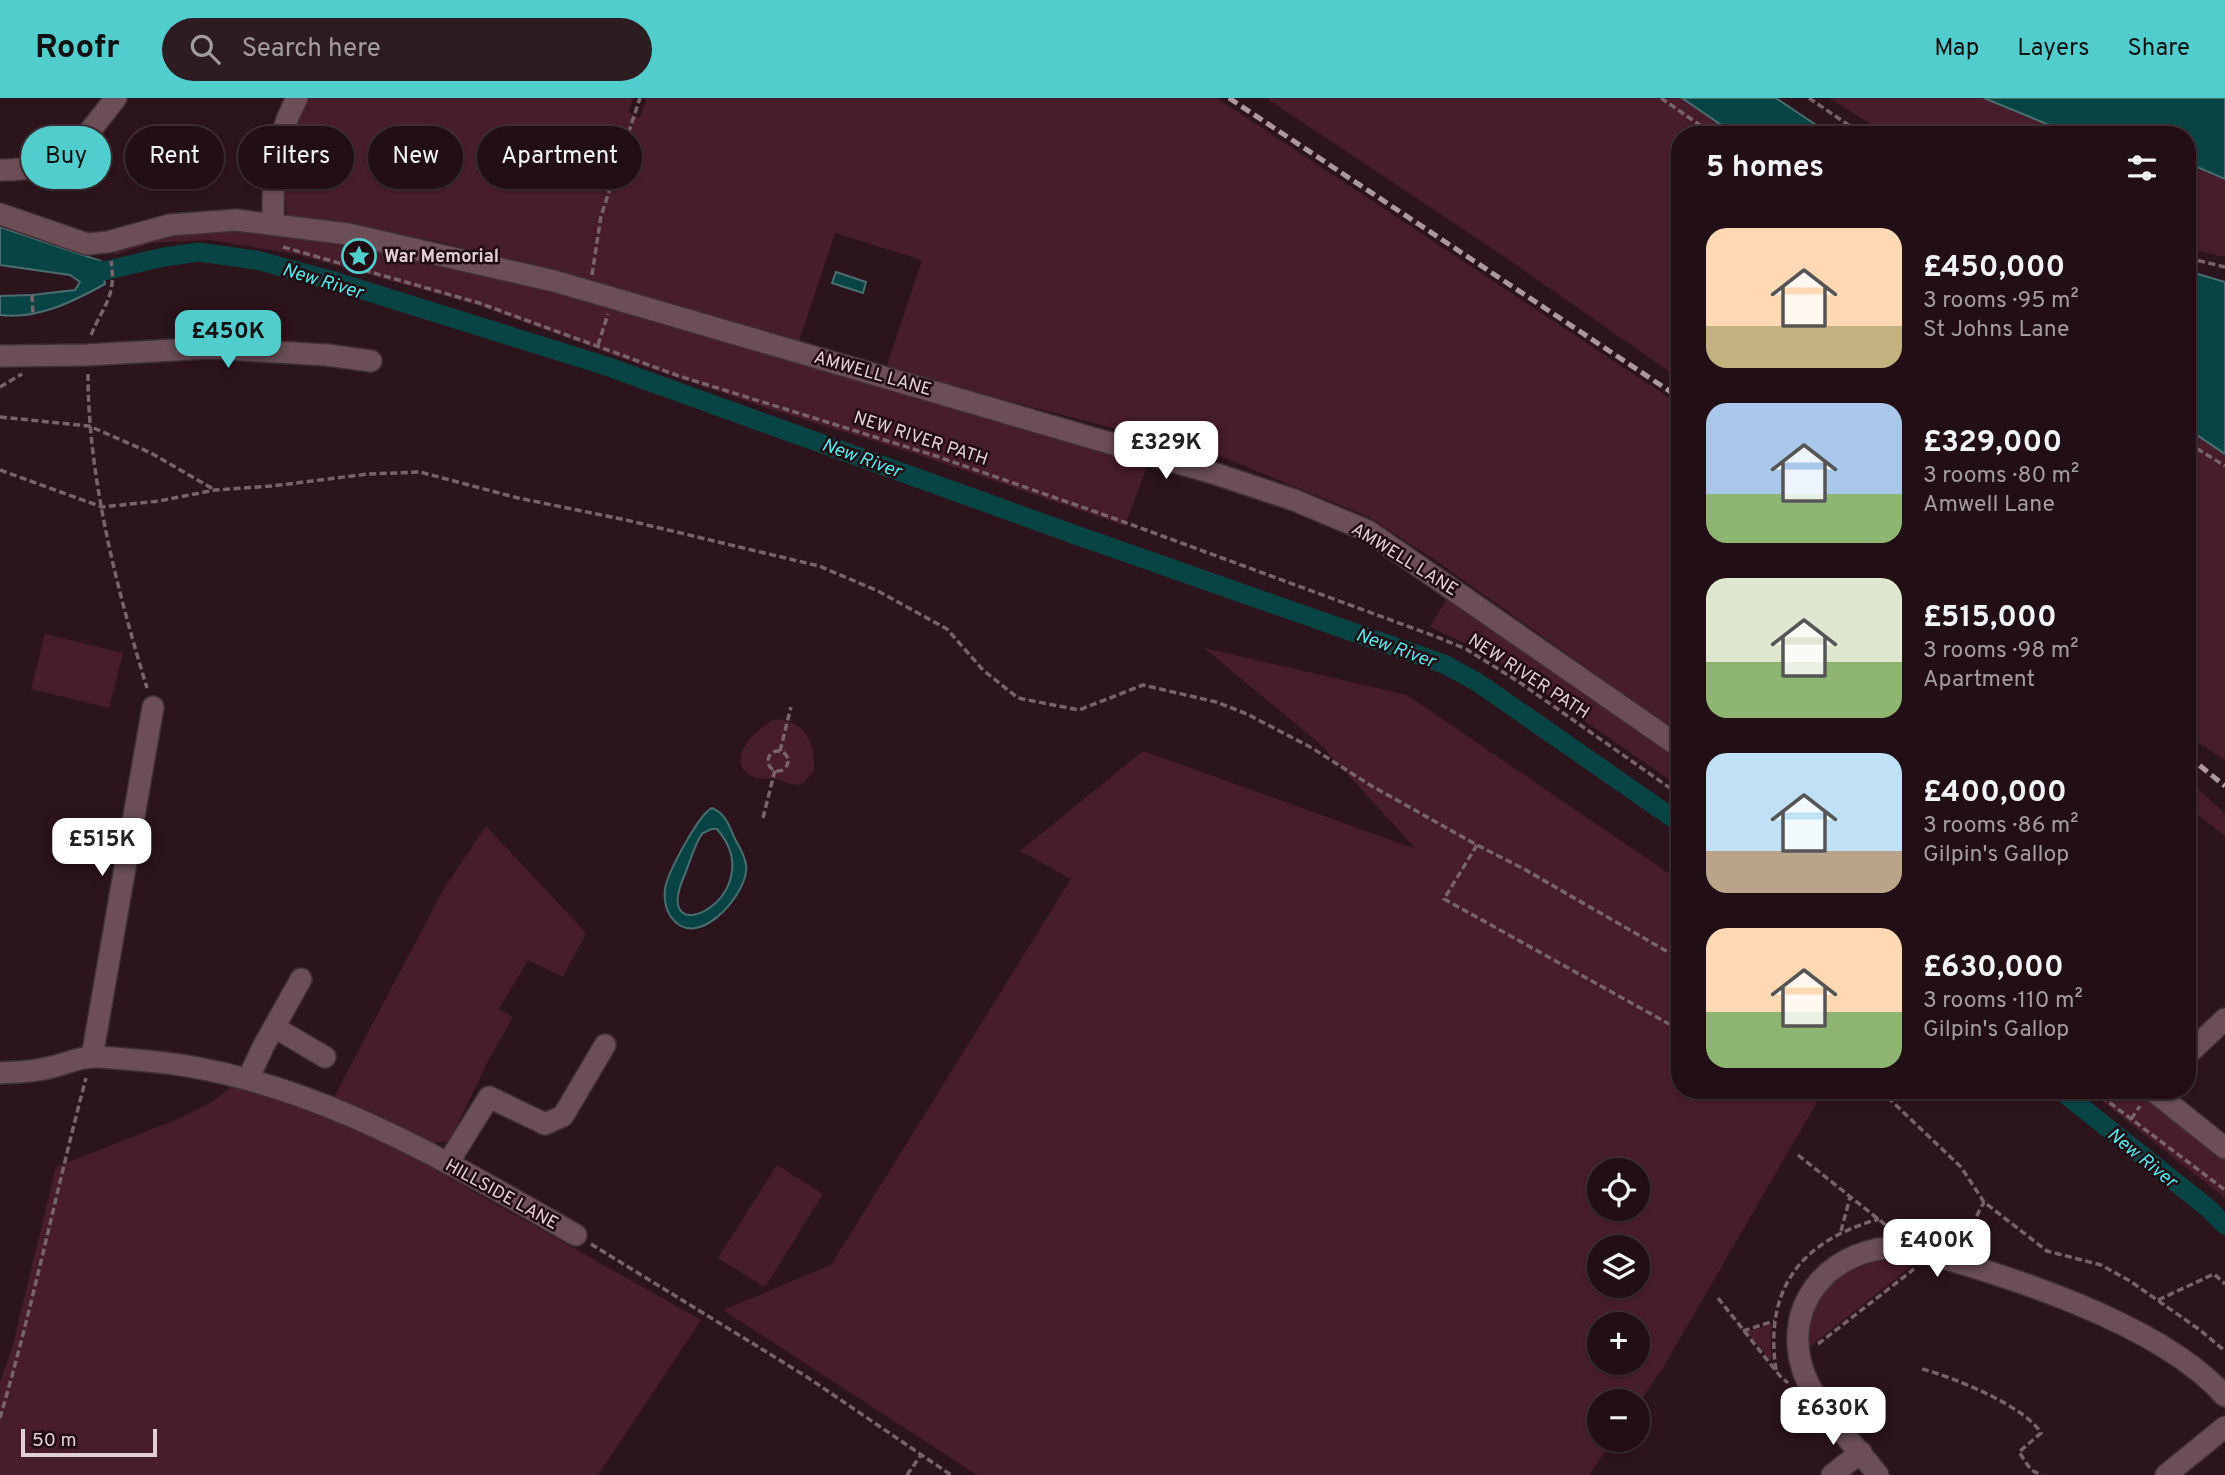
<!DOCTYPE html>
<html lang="en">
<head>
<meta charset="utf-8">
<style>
	:root { --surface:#210f15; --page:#2d1d22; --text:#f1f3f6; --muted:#a29ca0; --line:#3e2f34; --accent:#52cdce }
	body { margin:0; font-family:Overpass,sans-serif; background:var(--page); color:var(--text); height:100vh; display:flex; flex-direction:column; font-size:26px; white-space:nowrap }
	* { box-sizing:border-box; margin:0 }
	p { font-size:23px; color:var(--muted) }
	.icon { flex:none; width:38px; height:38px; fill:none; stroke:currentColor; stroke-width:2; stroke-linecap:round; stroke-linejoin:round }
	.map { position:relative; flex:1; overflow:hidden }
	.panel { position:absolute; left:1671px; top:28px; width:525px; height:973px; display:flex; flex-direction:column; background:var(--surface); border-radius:28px; box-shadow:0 2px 5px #0004,0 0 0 2px var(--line) }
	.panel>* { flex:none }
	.guide { position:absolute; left:21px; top:28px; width:665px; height:63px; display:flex; gap:14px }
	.tools { position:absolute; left:1587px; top:1060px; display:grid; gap:14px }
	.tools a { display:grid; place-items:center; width:63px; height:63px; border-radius:50%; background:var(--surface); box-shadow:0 2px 5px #0004,0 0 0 2px var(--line); font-size:35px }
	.scale { position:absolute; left:21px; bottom:18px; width:136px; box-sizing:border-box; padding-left:7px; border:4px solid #e1cfd4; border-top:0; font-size:19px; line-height:24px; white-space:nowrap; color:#e1cfd4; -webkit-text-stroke:5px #220b13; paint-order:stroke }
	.price { position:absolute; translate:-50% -60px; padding:0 16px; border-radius:14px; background:#fff; color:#222; font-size:23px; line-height:46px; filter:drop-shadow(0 2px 4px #0008) }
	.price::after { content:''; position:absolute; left:50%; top:42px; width:21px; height:16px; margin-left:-10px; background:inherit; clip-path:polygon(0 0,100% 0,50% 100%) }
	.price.current { background:var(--accent); color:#111 }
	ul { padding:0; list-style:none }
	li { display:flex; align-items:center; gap:21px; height:175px; padding:0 35px }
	li span { display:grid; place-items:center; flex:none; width:196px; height:140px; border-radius:21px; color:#555 }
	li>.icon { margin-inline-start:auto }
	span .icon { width:84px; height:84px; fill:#fffc; stroke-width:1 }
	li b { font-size:30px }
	h2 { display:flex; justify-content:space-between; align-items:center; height:84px; padding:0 35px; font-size:30px }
	.chip { padding:0 24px; border-radius:32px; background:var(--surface); box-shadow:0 2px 5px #0004,0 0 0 2px var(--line); font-size:24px; line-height:63px }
	.chip.current { background:var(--accent); color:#111 }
	header { display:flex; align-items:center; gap:42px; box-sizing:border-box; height:98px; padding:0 35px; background:var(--accent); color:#111 }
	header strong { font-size:33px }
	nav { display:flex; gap:38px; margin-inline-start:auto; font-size:24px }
	.search { width:490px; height:63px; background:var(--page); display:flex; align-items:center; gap:18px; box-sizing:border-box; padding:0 24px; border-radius:38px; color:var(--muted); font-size:26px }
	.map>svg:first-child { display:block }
</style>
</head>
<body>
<header>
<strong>Roofr</strong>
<div class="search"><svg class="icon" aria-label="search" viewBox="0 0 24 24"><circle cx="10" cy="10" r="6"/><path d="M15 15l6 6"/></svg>Search here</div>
<nav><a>Map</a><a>Layers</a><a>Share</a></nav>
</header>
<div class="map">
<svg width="2225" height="1377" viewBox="0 0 2225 1377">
	<rect width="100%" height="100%" fill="#2c141c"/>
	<g fill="#471c2b" fill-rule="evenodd">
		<polygon points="306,0 633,0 629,14 640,20 646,0 1217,0 1680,307 1680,636 1435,462 1369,419 1220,358 886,271 922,162 835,135 798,246 589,182 441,144 287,118 283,78 287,42"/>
		<polygon points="1266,0 1682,0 1736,37 1680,37 1680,281 1509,162"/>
		<polygon points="1829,0 1984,0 2059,31 2082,37 1888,37"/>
		<polygon points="2188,65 2225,81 2225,159 2188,151"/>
		<polygon points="239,129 311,137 519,183 610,211 760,249 1150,361 1125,428 928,360 764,309 643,268 480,208 295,156 210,142 152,145 115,157 114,148 126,143"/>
		<polygon points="2188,331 2225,356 2225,662 2188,638"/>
		<polygon points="1448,499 1680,663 1680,689 1485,554 1430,529"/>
		<polygon points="45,536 123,555 109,610 31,591"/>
		<path d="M 1204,550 L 1407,597 L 1680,783 L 1680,992 L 1824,992 L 1664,1268 L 1638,1306 L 1638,1304 L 1600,1304 L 1600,1342 L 1613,1342 L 1589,1377 L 977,1377 L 723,1212 L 831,1167 L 1071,781 L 1020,753 L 1143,653 L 1416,751 L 1319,645 ZM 1600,1073 L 1638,1073 L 1638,1111 L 1600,1111 ZM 1600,1150 L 1638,1150 L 1638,1188 L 1600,1188 ZM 1600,1227 L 1638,1227 L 1638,1265 L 1600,1265 Z"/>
		<path d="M 775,621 C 805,623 816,645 814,673 L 801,687 C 790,687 784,683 775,681 C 767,679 760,682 753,679 C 722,663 757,629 775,621 Z"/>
		<polygon points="2188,682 2225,715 2225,738 2188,709"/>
		<polygon points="486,728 586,835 563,879 528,862 499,911 513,919 490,959 449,1044 419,1044 334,999 443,792"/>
		<polygon points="235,985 279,997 407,1056 701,1222 598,1377 0,1377 0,1284 12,1250 56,1069 178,1021 214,1003"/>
		<polygon points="2088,992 2133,992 2225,1062 2225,1100"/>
		<polygon points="777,1067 823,1096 765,1189 718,1160"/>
		<path d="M 1885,1158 L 1919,1162 L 1808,1250 C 1810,1221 1816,1190 1844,1173 C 1856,1166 1872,1163 1885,1158 Z"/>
		<polygon points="1771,1226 1771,1263 1747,1234"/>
	</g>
	<g fill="#094445" stroke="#4a6e70" stroke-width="2" fill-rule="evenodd">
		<polygon points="1682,0 1776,0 1831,37 1736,37"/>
		<polygon points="1984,0 2225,0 2225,81 2188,65 2188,37 2082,37 2059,31"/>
		<path d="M 0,129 L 101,163 L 105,186 C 74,203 37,222 0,217 L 0,198 L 32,197 L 75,192 L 80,184 L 70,177 L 0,167 Z"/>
		<polygon points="2188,173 2225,184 2225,356 2188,331"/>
		<polygon points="836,174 866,184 863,195 832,185"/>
		<path d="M 712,710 C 725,715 729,727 734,739 C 739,749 748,762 746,774 C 743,800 696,854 671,819 C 664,809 663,794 667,783 C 672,768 699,716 712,710 ZM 712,731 L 717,731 C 775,798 647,861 685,776 C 689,766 696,743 702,736 C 703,735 711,731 712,731 Z"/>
	</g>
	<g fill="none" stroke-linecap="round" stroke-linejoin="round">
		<g stroke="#094445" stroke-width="19">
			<polyline points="79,168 104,173 164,159 199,154 256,162 334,183 606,268 1073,436 1444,566 1477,584 1680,725"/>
			<polyline points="2060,992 2208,1110 2225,1127"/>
		</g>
		<g stroke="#402f34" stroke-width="24">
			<g id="minor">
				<path d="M 0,72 C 63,73 80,46 116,0"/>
				<polyline points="0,116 87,146 108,144 170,127 236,122 348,136 554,183 1216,376 1294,402 1368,433 1680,649"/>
				<path d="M 273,125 C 273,76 273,46 297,0"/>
				<polyline points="0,258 86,257 209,250 327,257 371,263"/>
				<polyline points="274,929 325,959"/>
				<polyline points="2188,956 2225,921"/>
				<polyline points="92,959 153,609"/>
				<path d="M 0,975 C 16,974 32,974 48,970 C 62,967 79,959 94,959 C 108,959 122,961 136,962 C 298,973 439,1059 576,1137"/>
				<polyline points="248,981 263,949 301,881"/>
				<polyline points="2152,992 2225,1050"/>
				<polyline points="448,1065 489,999 545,1026 563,1018 605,947"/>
				<polyline points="1832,1377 1861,1354"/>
				<path d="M 1878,1377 C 1855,1347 1819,1312 1805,1278 C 1777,1205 1835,1144 1908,1150 C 2003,1176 2159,1224 2225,1298"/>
				<polyline points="2166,1377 2225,1329"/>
			</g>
		</g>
		<g stroke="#79636a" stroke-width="3.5" stroke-dasharray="7 3.5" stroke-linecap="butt">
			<polyline points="1661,0 1714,37"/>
			<polyline points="1809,0 1863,37"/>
			<polyline points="283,149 479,205 679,278 936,358 1116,421 1437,539 1466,551 1519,584 1680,697"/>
			<polyline points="2188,160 2225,169"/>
			<polyline points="592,177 601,118 640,0"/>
			<polyline points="32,197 33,216"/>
			<path d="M 91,237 C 103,208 117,198 111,163"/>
			<polyline points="598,247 608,216"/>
			<path d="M 88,276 C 88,379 117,492 147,590"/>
			<polyline points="0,289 22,276"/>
			<polyline points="0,319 89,328 151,355 213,391"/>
			<polyline points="2188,345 2225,368"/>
			<polyline points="0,372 102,409 159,403 215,392 272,388 368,376 420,374 518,400 626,422 819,468 878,493 947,531 983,572 1018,600 1079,612 1143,587 1216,604 1247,616 1312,650 1370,687 1477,747 1524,771 1680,861"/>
			<polyline points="780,653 791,609"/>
			<circle cx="778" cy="663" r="10"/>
			<polyline points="763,720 775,672"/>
			<polyline points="1477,747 1444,801 1680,932"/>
			<polyline points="1788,992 1793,995 1796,992"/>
			<polyline points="1880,992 1961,1069 1984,1104 2047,1153 2101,1167 2130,1183 2200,1232 2225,1253"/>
			<polyline points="2093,992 2225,1092"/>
			<polyline points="2131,1021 2140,1008"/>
			<polyline points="1798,1057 1892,1132"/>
			<polyline points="1841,1133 1850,1099"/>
			<polyline points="591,1146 807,1279 951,1377"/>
			<polyline points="1962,1146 1984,1104"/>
			<polyline points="1718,1200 1780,1278 1788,1285"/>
			<polyline points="2158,1202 2214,1176 2225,1186"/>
			<polyline points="1743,1233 1774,1223"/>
			<polyline points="1818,1246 1914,1171"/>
			<path d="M 1922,1271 C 1953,1279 2025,1308 2041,1335 L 2019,1354 L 2031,1372 L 2042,1377"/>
			<path d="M 1776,1272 C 1764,1190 1801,1143 1879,1121"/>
			<path d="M 0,1320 C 33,1208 56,1093 86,980"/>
			<polyline points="907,1377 921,1357"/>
		</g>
		<use href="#minor" stroke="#6b4e56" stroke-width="21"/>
		<g stroke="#ac999e" stroke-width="5" stroke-dasharray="10 5" stroke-linecap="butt">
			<polyline points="1229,0 1680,300"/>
			<polyline points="2188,658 2225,688"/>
		</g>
	</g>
	<defs>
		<g id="sight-ring" transform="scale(1.75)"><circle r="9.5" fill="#220b13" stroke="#52cdce" stroke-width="1.5"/><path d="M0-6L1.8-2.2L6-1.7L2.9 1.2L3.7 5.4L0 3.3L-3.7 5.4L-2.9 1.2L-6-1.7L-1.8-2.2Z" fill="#52cdce"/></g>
	</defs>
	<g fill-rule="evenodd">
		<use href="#sight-ring" x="359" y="158"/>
	</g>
	<g text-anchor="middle" stroke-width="5" stroke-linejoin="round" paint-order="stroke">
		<g font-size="18" font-weight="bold" fill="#e1cfd4" stroke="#220b13" text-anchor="start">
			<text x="384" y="164">War Memorial</text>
		</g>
		<g font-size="18" fill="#e1cfd4" stroke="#220b13">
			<text transform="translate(873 275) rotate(16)" y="6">AMWELL LANE</text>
			<text transform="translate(921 340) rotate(18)" y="6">NEW RIVER PATH</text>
			<text transform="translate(1405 461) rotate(32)" y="6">AMWELL LANE</text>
			<text transform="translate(1529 578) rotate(33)" y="6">NEW RIVER PATH</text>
			<text transform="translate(502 1096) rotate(29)" y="6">HILLSIDE LANE</text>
		</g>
		<g font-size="19" font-style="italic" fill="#54e8ea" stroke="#220b13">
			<text transform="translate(323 182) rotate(17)" y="7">New River</text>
			<text transform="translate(862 359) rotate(20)" y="7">New River</text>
			<text transform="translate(1396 549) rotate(20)" y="7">New River</text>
			<text transform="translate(2143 1059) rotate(39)" y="7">New River</text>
		</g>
	</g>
</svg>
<div class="tools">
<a><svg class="icon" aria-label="locate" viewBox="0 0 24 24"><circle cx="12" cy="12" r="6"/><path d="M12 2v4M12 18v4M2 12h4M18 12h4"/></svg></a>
<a><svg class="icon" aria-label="layers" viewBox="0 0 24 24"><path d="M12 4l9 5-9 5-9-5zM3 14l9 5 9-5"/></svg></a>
<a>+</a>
<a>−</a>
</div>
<div class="scale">50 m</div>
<b class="price current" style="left:228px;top:272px">£450K</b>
<b class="price" style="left:1166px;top:383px">£329K</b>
<b class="price" style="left:102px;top:780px">£515K</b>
<b class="price" style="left:1937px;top:1181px">£400K</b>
<b class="price" style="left:1833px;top:1349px">£630K</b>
<div class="guide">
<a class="chip current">Buy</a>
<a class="chip">Rent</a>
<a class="chip">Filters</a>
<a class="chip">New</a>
<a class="chip">Apartment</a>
</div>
<section class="panel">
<h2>5 homes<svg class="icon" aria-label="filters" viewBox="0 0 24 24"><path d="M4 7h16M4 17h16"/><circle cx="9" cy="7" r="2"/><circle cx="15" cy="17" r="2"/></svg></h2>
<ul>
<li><span style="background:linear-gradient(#ffd9b3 70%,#c2b280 0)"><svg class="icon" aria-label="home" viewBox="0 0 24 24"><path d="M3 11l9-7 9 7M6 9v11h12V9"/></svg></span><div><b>£450,000</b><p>3 rooms · 95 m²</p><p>St Johns Lane</p></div></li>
<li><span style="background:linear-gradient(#a9c7e8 65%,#8fb573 0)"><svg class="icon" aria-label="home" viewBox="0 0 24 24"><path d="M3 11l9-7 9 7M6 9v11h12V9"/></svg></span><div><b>£329,000</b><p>3 rooms · 80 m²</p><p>Amwell Lane</p></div></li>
<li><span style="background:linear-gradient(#dfe7d0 60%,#8fb573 0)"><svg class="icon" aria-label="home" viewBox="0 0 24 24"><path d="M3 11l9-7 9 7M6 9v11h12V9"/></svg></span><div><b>£515,000</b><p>3 rooms · 98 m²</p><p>Apartment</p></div></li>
<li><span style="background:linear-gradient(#bfe0f5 70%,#b9a48a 0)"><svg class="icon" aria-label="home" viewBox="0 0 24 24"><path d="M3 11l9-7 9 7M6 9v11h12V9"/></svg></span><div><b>£400,000</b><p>3 rooms · 86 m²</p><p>Gilpin's Gallop</p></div></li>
<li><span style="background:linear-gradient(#ffd9b3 60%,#8fb573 0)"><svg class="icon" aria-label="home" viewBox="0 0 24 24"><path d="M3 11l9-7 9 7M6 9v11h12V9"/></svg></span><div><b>£630,000</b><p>3 rooms · 110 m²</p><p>Gilpin's Gallop</p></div></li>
</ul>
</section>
</div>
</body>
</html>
